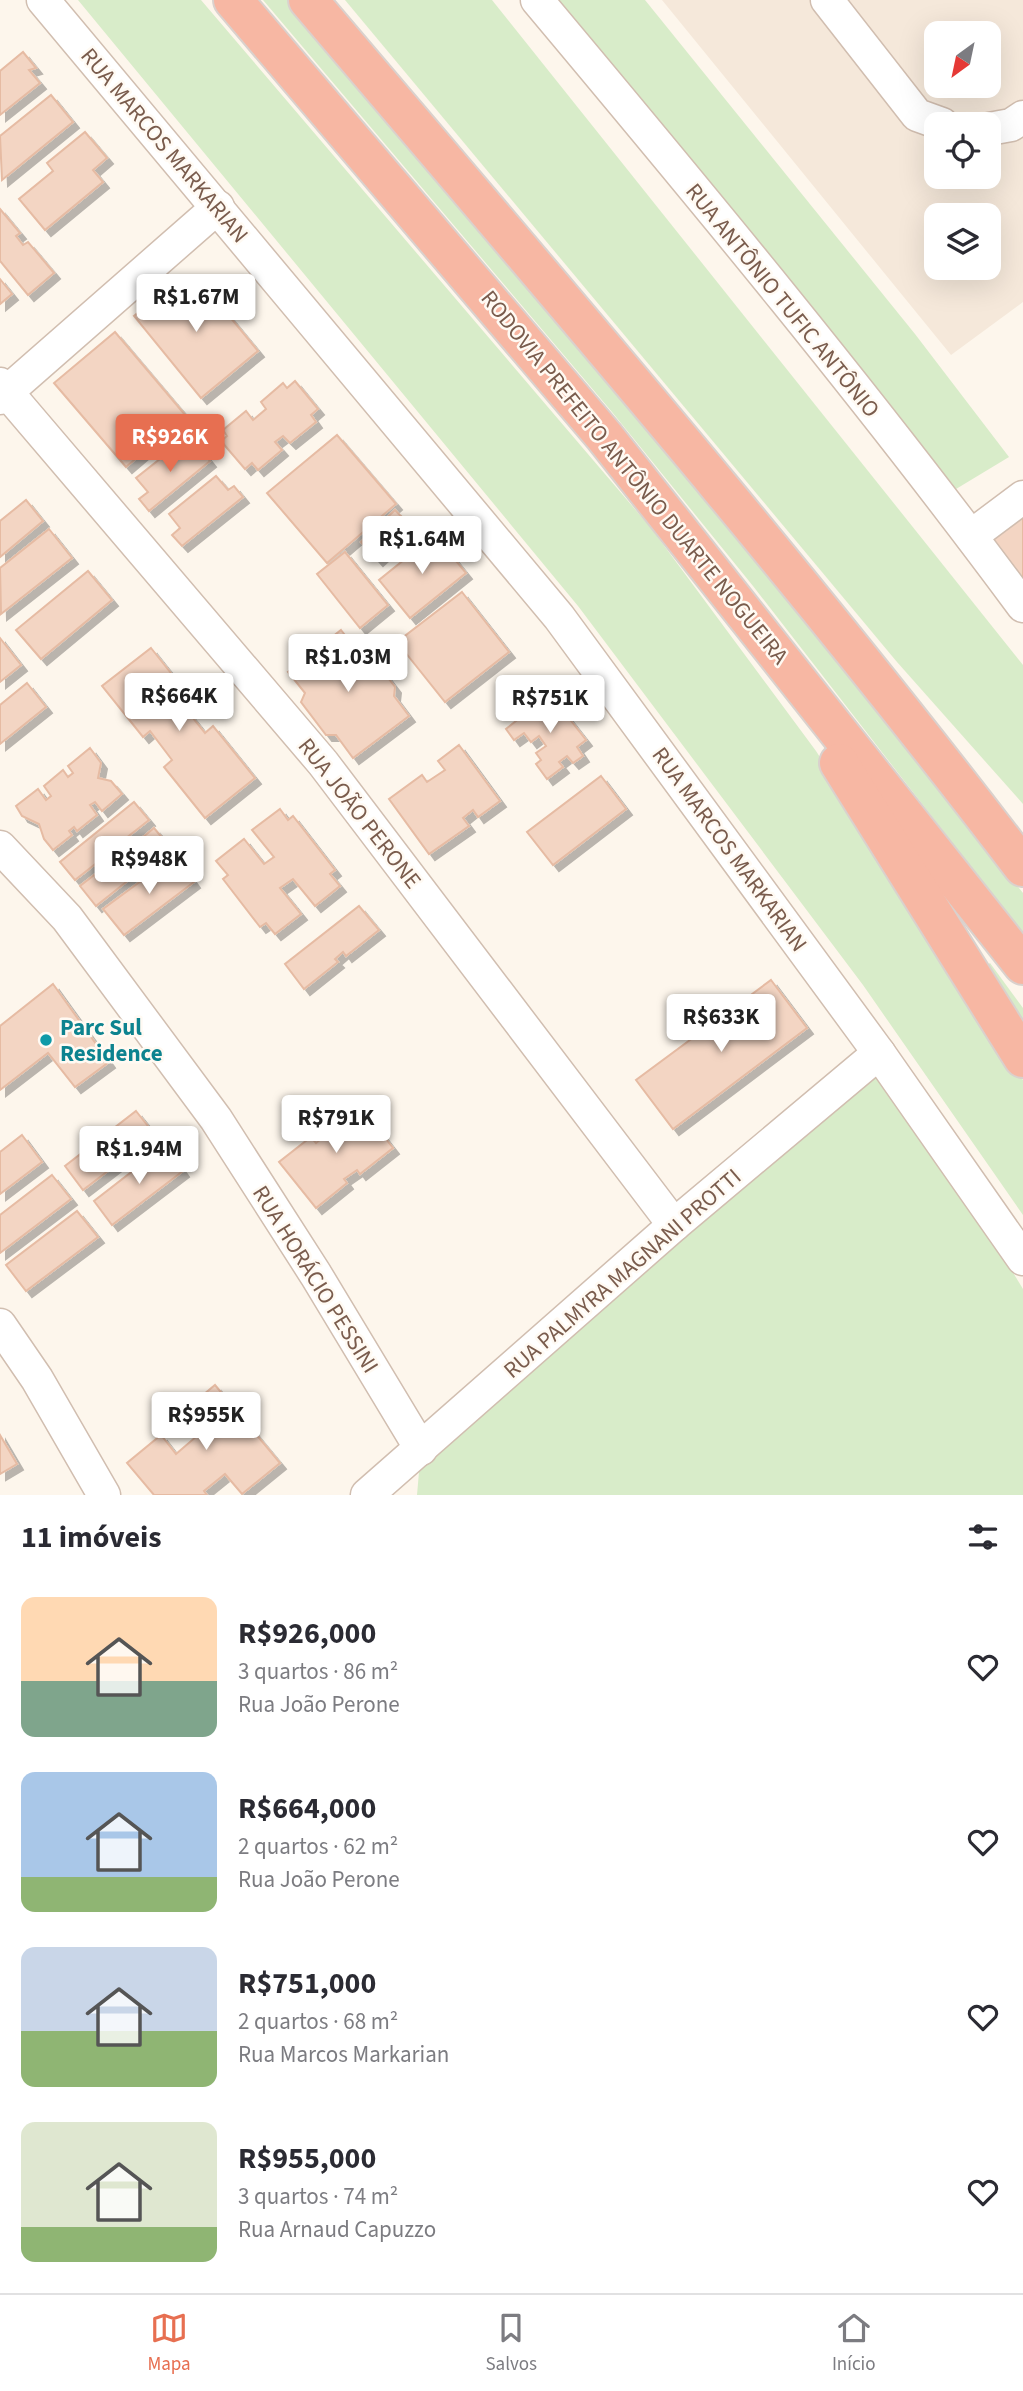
<!DOCTYPE html>
<html lang="pt">
<head>
<meta charset="utf-8">
<style>
	:root { --surface:#fff; --page:#f7f7f7; --text:#2b2b33; --muted:#7c7c81; --line:#e1e1e2; --accent:#e76f51 }
	body { margin:0; font-family:"Source Sans 3",sans-serif; background:var(--page); color:var(--text); height:100vh; display:flex; flex-direction:column; font-size:26px; white-space:nowrap }
	* { box-sizing:border-box; margin:0 }
	p { font-size:23px; color:var(--muted) }
	.icon { flex:none; width:38px; height:38px; fill:none; stroke:currentColor; stroke-width:2; stroke-linecap:round; stroke-linejoin:round }
	.map { position:relative; height:1495px; overflow:hidden }
	.sheet { display:flex; flex-direction:column; background:var(--surface); flex:1 }
	.sheet>* { flex:none }
	.needle { width:46px; rotate:213deg }
	.buttons { position:absolute; left:924px; top:21px; display:grid; gap:14px }
	.buttons a { display:grid; place-items:center; width:77px; height:77px; border-radius:14px; background:var(--surface); box-shadow:0 7px 28px #0002; font-size:35px }
	.price { position:absolute; translate:-50% -60px; padding:0 16px; border-radius:7px; background:#fff; color:#222; font-size:23px; line-height:46px; filter:drop-shadow(0 2px 4px #0008) }
	.price::after { content:''; position:absolute; left:50%; top:42px; width:21px; height:16px; margin-left:-10px; background:inherit; clip-path:polygon(0 0,100% 0,50% 100%) }
	.price.on { background:var(--accent); color:#fff }
	ul { padding:0; list-style:none }
	li { display:flex; align-items:center; gap:21px; height:175px; padding:0 21px }
	li span { display:grid; place-items:center; flex:none; width:196px; height:140px; border-radius:14px; color:#555 }
	li>.icon { margin-inline-start:auto }
	span .icon { width:84px; height:84px; fill:#fffc; stroke-width:1 }
	li b { font-size:30px }
	h2 { display:flex; justify-content:space-between; align-items:center; height:84px; padding:0 21px; font-size:30px }
	.menu { display:flex; justify-content:space-around; align-items:center; height:98px; border-top:2px solid var(--line); background:var(--surface); font-size:19px; color:var(--muted) }
	.menu a { display:grid; justify-items:center; gap:4px }
	.menu .on { color:var(--accent) }
	.map>svg:first-child { display:block }
</style>
</head>
<body>
<div class="map">
<svg width="1023" height="1495" viewBox="0 0 1023 1495">
	<defs>
		<filter id="shadow"><feDropShadow dx="6" dy="6" stdDeviation="0" flood-color="#0004"/></filter>
	</defs>
	<rect width="100%" height="100%" fill="#fdf6ec"/>
	<path fill="#f5e8da" fill-rule="evenodd" d="M 662,0 L 1023,0 L 1023,302 L 951,355 ZM 936,33 L 989,33 L 989,86 L 936,86 ZM 936,124 L 989,124 L 989,177 L 936,177 ZM 936,215 L 989,215 L 989,268 L 936,268 Z"/>
	<g fill="#d8ecc9">
		<polygon points="78,0 201,0 651,528 816,751 938,939 1023,1080 1023,1215 863,985 578,606"/>
		<polygon points="263,0 288,0 514,262 1023,893 1023,934 753,586 612,412"/>
		<polygon points="345,0 492,0 1023,665 1023,804 897,662"/>
		<polygon points="558,0 645,0 915,334 1009,457 956,489"/>
		<polygon points="990,963 1023,1008 1023,1034 983,968"/>
		<polygon points="879,1053 1023,1289 1023,1495 417,1495 421,1449"/>
	</g>
	<g fill="#f3d5c3" stroke="#e6bba3" stroke-width="2" filter="url(#shadow)">
		<polygon points="23,52 36,68 29,70 40,83 0,115 0,71"/>
		<polygon points="51,95 73,122 2,180 0,136"/>
		<polygon points="85,132 107,158 93,170 103,182 45,230 19,199 53,171 47,163"/>
		<polygon points="0,209 20,233 16,236 23,245 28,242 54,273 28,295 0,261"/>
		<polygon points="182,277 202,283 258,351 201,398 134,316"/>
		<polygon points="0,279 12,294 0,304"/>
		<polygon points="115,332 186,416 126,467 54,383"/>
		<polygon points="295,381 318,409 311,415 316,422 290,443 283,436 275,442 282,450 258,470 252,463 245,469 221,441 227,436 223,430 246,411 253,420 266,409 261,402 283,383 287,388"/>
		<polygon points="337,435 396,504 327,563 267,493"/>
		<polygon points="184,440 195,455 201,450 210,461 149,511 139,499 148,492 136,478"/>
		<polygon points="216,476 228,490 234,486 243,497 182,546 172,535 180,528 169,514"/>
		<polygon points="26,500 43,521 0,557 0,521"/>
		<polygon points="395,510 412,528 377,560 361,542"/>
		<polygon points="1023,511 1023,588 985,538"/>
		<polygon points="49,529 72,558 1,614 0,568"/>
		<polygon points="435,535 466,573 410,618 379,580"/>
		<polygon points="345,552 388,605 360,628 317,574"/>
		<polygon points="88,571 112,600 41,659 16,630"/>
		<polygon points="462,592 509,652 445,702 397,642"/>
		<polygon points="341,630 356,649 366,649 395,687 394,696 409,716 353,758 336,735 326,735 301,702 305,693 288,672"/>
		<polygon points="0,638 21,665 0,682"/>
		<polygon points="151,648 193,701 185,708 205,733 213,726 255,778 205,818 164,767 172,760 150,731 143,737 102,686"/>
		<polygon points="27,683 46,707 0,744 0,705"/>
		<polygon points="550,694 586,740 577,747 583,756 573,763 567,756 559,762 563,767 547,779 536,764 541,760 536,753 546,746 539,736 531,742 524,733 514,740 506,729"/>
		<polygon points="459,745 500,801 478,817 473,810 463,818 469,826 429,854 389,799 422,775 427,782 445,770 438,761"/>
		<polygon points="90,748 101,763 98,778 111,781 122,794 102,811 95,802 90,805 97,815 77,831 74,827 69,831 72,835 53,850 44,839 39,824 22,816 16,806 38,789 46,800 51,796 44,786 63,770 68,777 73,773 68,766"/>
		<polygon points="601,776 626,809 553,865 527,832"/>
		<polygon points="134,802 149,820 125,839 131,847 154,828 170,847 96,906 80,886 103,868 98,862 75,880 60,862"/>
		<polygon points="280,809 288,820 293,816 335,870 330,874 340,886 315,906 293,879 280,888 301,914 275,934 266,923 260,927 223,879 228,875 216,861 244,839 264,864 274,857 252,830"/>
		<polygon points="175,856 194,882 124,935 103,909"/>
		<polygon points="359,906 379,930 346,956 343,952 335,959 338,962 304,989 285,964"/>
		<polygon points="771,980 807,1028 673,1129 636,1080"/>
		<polygon points="53,984 109,1062 75,1087 48,1053 0,1090 0,1026"/>
		<polygon points="357,1102 393,1148 360,1174 357,1170 344,1179 347,1183 316,1208 279,1162 311,1137 316,1143 329,1132 325,1127"/>
		<polygon points="136,1111 155,1135 83,1190 65,1166"/>
		<polygon points="22,1135 42,1162 0,1194 0,1152"/>
		<polygon points="165,1146 183,1171 112,1225 94,1201"/>
		<polygon points="52,1175 71,1199 0,1253 0,1215"/>
		<polygon points="77,1211 98,1237 26,1291 6,1265"/>
		<polygon points="215,1385 280,1463 242,1494 225,1474 204,1491 207,1495 154,1495 127,1463 161,1435 176,1454 197,1436 179,1415"/>
		<polygon points="0,1435 17,1464 0,1474"/>
	</g>
	<g fill="none" stroke-linecap="round" stroke-linejoin="round">
		<g stroke="#d1beb0" stroke-width="35">
			<g id="minor">
				<polyline points="43,0 559,617 879,1053 1023,1259"/>
				<path d="M 537,0 C 703,198 869,398 1023,606"/>
				<polyline points="827,0 917,115 942,124"/>
				<polyline points="989,129 1011,125 1023,117"/>
				<polyline points="0,384 323,763 674,1225"/>
				<polyline points="0,398 218,207"/>
				<polyline points="971,536 1023,497"/>
				<polyline points="0,847 67,918 216,1119 316,1275 421,1449"/>
				<polyline points="0,1325 37,1379 104,1495"/>
				<polyline points="367,1495 674,1225 879,1053"/>
			</g>
		</g>
		<g stroke="#dad1cd" stroke-width="42">
			<g id="motorway">
				<polyline points="233,0 604,436 1023,965"/>
				<path d="M 308,0 C 550,285 796,569 1023,867"/>
				<polyline points="839,763 1023,1058"/>
			</g>
		</g>
		<use href="#minor" stroke="#fff" stroke-width="32"/>
		<use href="#motorway" stroke="#f7b7a3" stroke-width="38"/>
	</g>
	<circle fill="#0f9aa8" stroke="#fffaf3" stroke-width="2.5" cx="46" cy="1040" r="7"/>
	<g text-anchor="middle" stroke-width="5" stroke-linejoin="round" paint-order="stroke">
		<g font-size="23" fill="#7a5c4d" stroke="#fffaf3">
			<text transform="translate(165 145) rotate(50)" y="8">RUA MARCOS MARKARIAN</text>
			<text transform="translate(783 300) rotate(51)" y="8">RUA ANTÔNIO TUFIC ANTÔNIO</text>
			<text transform="translate(635 477) rotate(51)" y="8">RODOVIA PREFEITO ANTÔNIO DUARTE NOGUEIRA</text>
			<text transform="translate(360 813) rotate(52)" y="8">RUA JOÃO PERONE</text>
			<text transform="translate(730 849) rotate(54)" y="8">RUA MARCOS MARKARIAN</text>
			<text transform="translate(622 1273) rotate(-41)" y="8">RUA PALMYRA MAGNANI PROTTI</text>
			<text transform="translate(316 1279) rotate(58)" y="8">RUA HORÁCIO PESSINI</text>
		</g>
		<g font-size="23" font-weight="bold" fill="#0d838f" stroke="#fffaf3" text-anchor="start">
			<text x="60" y="1035">Parc Sul<tspan x="60" dy="26">Residence</tspan></text>
		</g>
	</g>
</svg>
<div class="buttons">
<a><svg class="needle" viewBox="-14 -14 28 28"><path d="M0-13l5 13h-10z" fill="#e53935"/><path d="M0 13l5-13h-10z" fill="#7c7c81"/></svg></a>
<a><svg class="icon" aria-label="locate" viewBox="0 0 24 24"><circle cx="12" cy="12" r="6"/><path d="M12 2v4M12 18v4M2 12h4M18 12h4"/></svg></a>
<a><svg class="icon" aria-label="layers" viewBox="0 0 24 24"><path d="M12 4l9 5-9 5-9-5zM3 14l9 5 9-5"/></svg></a>
</div>
<b class="price" style="left:196px;top:334px">R$1.67M</b>
<b class="price on" style="left:170px;top:474px">R$926K</b>
<b class="price" style="left:422px;top:576px">R$1.64M</b>
<b class="price" style="left:348px;top:694px">R$1.03M</b>
<b class="price" style="left:179px;top:733px">R$664K</b>
<b class="price" style="left:550px;top:735px">R$751K</b>
<b class="price" style="left:149px;top:896px">R$948K</b>
<b class="price" style="left:721px;top:1054px">R$633K</b>
<b class="price" style="left:336px;top:1155px">R$791K</b>
<b class="price" style="left:139px;top:1186px">R$1.94M</b>
<b class="price" style="left:206px;top:1452px">R$955K</b>
</div>
<section class="sheet">
<h2>11 imóveis<svg class="icon" aria-label="filters" viewBox="0 0 24 24"><path d="M4 7h16M4 17h16"/><circle cx="9" cy="7" r="2"/><circle cx="15" cy="17" r="2"/></svg></h2>
<ul>
<li><span style="background:linear-gradient(#ffd9b3 60%,#7fa58c 0)"><svg class="icon" aria-label="home" viewBox="0 0 24 24"><path d="M3 11l9-7 9 7M6 9v11h12V9"/></svg></span><div><b>R$926,000</b><p>3 quartos · 86 m²</p><p>Rua João Perone</p></div><svg class="icon" aria-label="heart" viewBox="0 0 24 24"><path d="M12 20l-8-8c-3-5 5-10 8-4 3-6 11-1 8 4z"/></svg></li>
<li><span style="background:linear-gradient(#a9c7e8 75%,#8fb573 0)"><svg class="icon" aria-label="home" viewBox="0 0 24 24"><path d="M3 11l9-7 9 7M6 9v11h12V9"/></svg></span><div><b>R$664,000</b><p>2 quartos · 62 m²</p><p>Rua João Perone</p></div><svg class="icon" aria-label="heart" viewBox="0 0 24 24"><path d="M12 20l-8-8c-3-5 5-10 8-4 3-6 11-1 8 4z"/></svg></li>
<li><span style="background:linear-gradient(#c9d6e8 60%,#8fb573 0)"><svg class="icon" aria-label="home" viewBox="0 0 24 24"><path d="M3 11l9-7 9 7M6 9v11h12V9"/></svg></span><div><b>R$751,000</b><p>2 quartos · 68 m²</p><p>Rua Marcos Markarian</p></div><svg class="icon" aria-label="heart" viewBox="0 0 24 24"><path d="M12 20l-8-8c-3-5 5-10 8-4 3-6 11-1 8 4z"/></svg></li>
<li><span style="background:linear-gradient(#dfe7d0 75%,#8fb573 0)"><svg class="icon" aria-label="home" viewBox="0 0 24 24"><path d="M3 11l9-7 9 7M6 9v11h12V9"/></svg></span><div><b>R$955,000</b><p>3 quartos · 74 m²</p><p>Rua Arnaud Capuzzo</p></div><svg class="icon" aria-label="heart" viewBox="0 0 24 24"><path d="M12 20l-8-8c-3-5 5-10 8-4 3-6 11-1 8 4z"/></svg></li>
</ul>
</section>
<nav class="menu">
<a class="on"><svg class="icon" aria-label="map" viewBox="0 0 24 24"><path d="M3 6l6-2 6 2 6-2v14l-6 2-6-2-6 2zM9 4v14M15 6v14"/></svg>Mapa</a>
<a><svg class="icon" aria-label="saved" viewBox="0 0 24 24"><path d="M7 4h10v16l-5-4-5 4z"/></svg>Salvos</a>
<a><svg class="icon" aria-label="home" viewBox="0 0 24 24"><path d="M3 11l9-7 9 7M6 9v11h12V9"/></svg>Início</a>
</nav>
</body>
</html>
